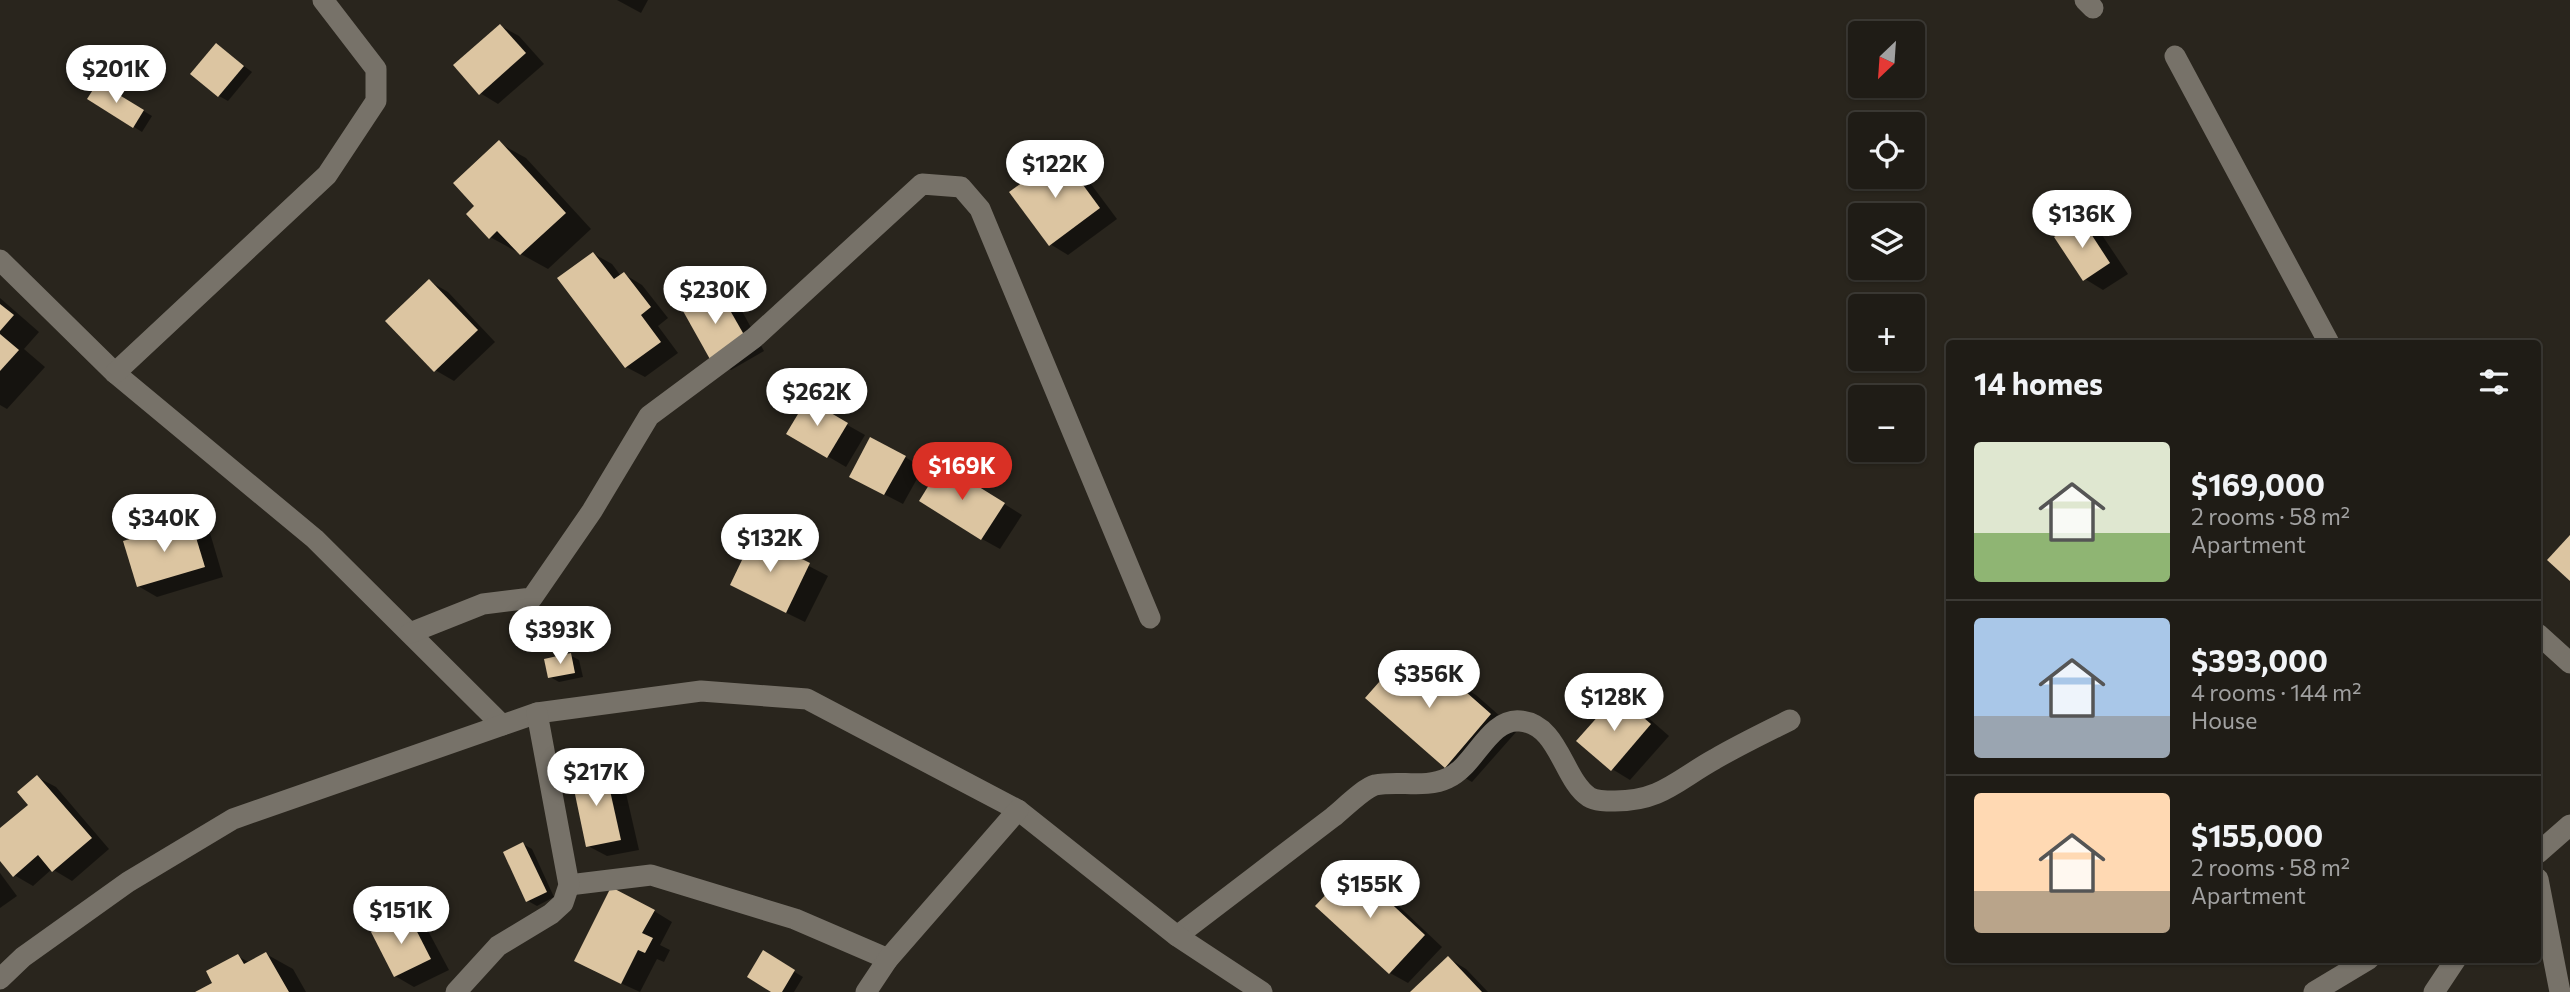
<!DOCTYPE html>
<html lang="en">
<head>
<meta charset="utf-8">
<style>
	:root { --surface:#1f1c16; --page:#27251f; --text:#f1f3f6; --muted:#a1a1a1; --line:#3c3a35; --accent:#d93025 }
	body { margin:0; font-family:Commissioner,sans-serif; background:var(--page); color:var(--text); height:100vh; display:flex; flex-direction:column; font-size:26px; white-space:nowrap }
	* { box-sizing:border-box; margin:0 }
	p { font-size:23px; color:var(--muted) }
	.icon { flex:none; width:38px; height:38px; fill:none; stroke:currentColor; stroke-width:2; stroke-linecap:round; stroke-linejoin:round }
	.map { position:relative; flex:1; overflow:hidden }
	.drawer { position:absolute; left:1946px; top:340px; width:595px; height:623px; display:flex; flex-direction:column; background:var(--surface); border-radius:7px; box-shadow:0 2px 5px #0004,0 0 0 2px var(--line) }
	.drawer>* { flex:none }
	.needle { width:46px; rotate:205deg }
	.tools { position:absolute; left:1848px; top:21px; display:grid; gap:14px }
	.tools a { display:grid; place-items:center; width:77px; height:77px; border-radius:7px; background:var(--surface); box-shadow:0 2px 5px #0004,0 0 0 2px var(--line); font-size:35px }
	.price { position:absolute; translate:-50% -60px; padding:0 16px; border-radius:24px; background:#fff; color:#222; font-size:23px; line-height:46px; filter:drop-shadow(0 2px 4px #0008) }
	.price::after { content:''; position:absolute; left:50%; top:42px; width:21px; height:16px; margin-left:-10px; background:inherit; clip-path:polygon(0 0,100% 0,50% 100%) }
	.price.active { background:var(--accent); color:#fff }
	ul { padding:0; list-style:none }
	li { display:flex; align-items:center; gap:21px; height:175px; padding:0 28px }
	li+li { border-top:2px solid var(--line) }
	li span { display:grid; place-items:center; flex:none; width:196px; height:140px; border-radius:7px; color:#555 }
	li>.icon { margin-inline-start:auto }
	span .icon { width:84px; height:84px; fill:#fffc; stroke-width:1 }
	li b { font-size:30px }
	h2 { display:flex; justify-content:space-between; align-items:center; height:84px; padding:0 28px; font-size:30px }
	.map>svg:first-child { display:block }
</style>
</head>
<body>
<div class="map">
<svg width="2570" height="992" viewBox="0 0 2570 992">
	<rect width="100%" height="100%" fill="#29251d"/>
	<g fill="#0007">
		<polygon points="617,0 648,0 641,13"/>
		<polygon points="501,26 519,36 544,64 498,104 480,93"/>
		<polygon points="216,45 252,72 228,101 219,96"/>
		<polygon points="99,84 152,116 142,132 90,99"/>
		<polygon points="499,143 526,158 591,229 548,269 490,237 477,207"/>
		<polygon points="1061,157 1079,168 1117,219 1068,255 1050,244"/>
		<polygon points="2082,222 2100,232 2128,274 2103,290 2085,279"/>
		<polygon points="594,254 612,264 621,276 624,274 642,285 668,318 658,326 678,353 645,377 626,367"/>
		<polygon points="429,281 448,292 495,342 454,381 435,370"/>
		<polygon points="719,293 738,304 764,351 731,370 712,359"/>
		<polygon points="0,298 39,332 24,349 45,367 7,409 0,405"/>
		<polygon points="807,402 865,435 846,467 788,433"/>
		<polygon points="905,457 923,468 903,504 870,487"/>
		<polygon points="961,477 1022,515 1000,549 982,539"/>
		<polygon points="191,522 210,533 223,577 157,597 138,586"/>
		<polygon points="755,538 828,576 805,622 750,595"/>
		<polygon points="570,655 579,660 583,677 559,682 550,677"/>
		<polygon points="1403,658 1429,673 1443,686 1449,679 1476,695 1517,731 1472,782 1446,767"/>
		<polygon points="1617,697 1636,707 1669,736 1630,780 1612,769"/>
		<polygon points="605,770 623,780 639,850 607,856 588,846"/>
		<polygon points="37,777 56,787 109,849 72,881 52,869 33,886 14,875 0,859 0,830 30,805"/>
		<polygon points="523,844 532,849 554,897 537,906 528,901"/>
		<polygon points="1352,869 1370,879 1442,947 1408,983 1390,973"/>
		<polygon points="0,873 17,896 0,908"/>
		<polygon points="654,911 672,922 660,945 670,950 664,962 657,959 640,992 594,971"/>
		<polygon points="408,916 426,927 449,970 414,987 395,976"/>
		<polygon points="763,953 803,977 794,992 774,992"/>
		<polygon points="266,954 293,969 306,992 199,992 215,983 238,956 250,963"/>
		<polygon points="1448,958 1466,969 1488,992 1412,992"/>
	</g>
	<g fill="#dcc5a1">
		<polygon points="500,24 526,53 479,95 453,65"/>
		<polygon points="216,43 244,66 218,97 190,74"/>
		<polygon points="98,82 144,110 133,128 87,99"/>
		<polygon points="499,140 566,213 520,255 497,231 489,239 466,214 474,206 453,183"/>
		<polygon points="1061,155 1100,208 1049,246 1009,192"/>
		<polygon points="2082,220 2110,263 2083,281 2054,237"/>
		<polygon points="593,252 614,279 624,272 651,307 641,315 661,342 625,368 557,278"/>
		<polygon points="429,279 478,330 434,372 385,321"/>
		<polygon points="719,291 747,340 711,361 683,311"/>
		<polygon points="0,304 14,315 0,331"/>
		<polygon points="0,334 19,350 0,371"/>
		<polygon points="807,399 848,423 827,458 786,434"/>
		<polygon points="870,437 906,456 884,495 849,477"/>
		<polygon points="942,464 1005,503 981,540 919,501"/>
		<polygon points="191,521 205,567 137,587 123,541"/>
		<polygon points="754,535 810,563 786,613 730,585"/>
		<polygon points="2570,535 2570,581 2547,560"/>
		<polygon points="571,653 575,673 548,678 544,659"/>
		<polygon points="1402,656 1439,688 1449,677 1491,714 1445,768 1365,698"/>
		<polygon points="1617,695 1651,724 1611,771 1576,741"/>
		<polygon points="605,768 621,840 586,847 571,775"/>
		<polygon points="37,775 92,838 52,872 38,855 13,877 0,861 0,828 28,805 17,792"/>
		<polygon points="523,842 547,892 526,902 503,852"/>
		<polygon points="1352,867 1425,935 1389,974 1315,906"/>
		<polygon points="611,887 655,910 642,933 653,938 645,953 638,950 621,984 574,961"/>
		<polygon points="408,914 431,959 394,977 371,932"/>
		<polygon points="763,950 795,970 782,992 771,992 747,977"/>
		<polygon points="266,952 289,992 195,992 212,983 206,971 238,954 244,964"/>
		<polygon points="1448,956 1482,992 1410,992"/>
	</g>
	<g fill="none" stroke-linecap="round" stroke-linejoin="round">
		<g stroke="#777269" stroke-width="21">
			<polyline points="2085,0 2093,8"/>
			<polyline points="2175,56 2329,343"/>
			<polyline points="0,260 115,373 315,539 502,725"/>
			<polyline points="115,373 327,175 376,101 376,69 323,0"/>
			<polyline points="410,633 483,604 532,598 592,511 649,416 754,338 922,184 961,187 980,209 1150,618"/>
			<polyline points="2538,634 2570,663"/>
			<polyline points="2538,853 2570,825"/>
			<polyline points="2538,879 2560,992"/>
			<polyline points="569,885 651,875 795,919 888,959"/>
			<path d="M 1177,936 C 1229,896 1281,857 1333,817 C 1343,809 1364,788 1375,785 C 1399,780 1425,789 1448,778 C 1475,766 1489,718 1520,721 C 1559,724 1563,780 1589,797 C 1595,801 1607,801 1615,801 C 1661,801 1677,780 1715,759 C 1739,745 1764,733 1790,720"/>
			<polyline points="0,979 23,957 128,882 233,819 537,713 701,691 807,699 1018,810 1177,936 1262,992"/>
			<polyline points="456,992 498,946 551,914 563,903 569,885 537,713"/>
			<polyline points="866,992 888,959 1018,810"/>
			<polyline points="2314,992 2369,959"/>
			<polyline points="2434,992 2456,959"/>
		</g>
	</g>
</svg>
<div class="tools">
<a><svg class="needle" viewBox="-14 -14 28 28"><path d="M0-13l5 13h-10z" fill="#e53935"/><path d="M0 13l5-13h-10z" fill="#a1a1a1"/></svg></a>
<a><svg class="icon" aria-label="locate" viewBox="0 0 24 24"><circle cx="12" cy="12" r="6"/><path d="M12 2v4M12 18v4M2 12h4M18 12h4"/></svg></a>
<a><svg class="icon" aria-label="layers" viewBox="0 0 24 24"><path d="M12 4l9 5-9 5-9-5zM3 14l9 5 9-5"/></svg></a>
<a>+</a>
<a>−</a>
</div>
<b class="price" style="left:116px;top:105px">$201K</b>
<b class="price" style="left:1055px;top:200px">$122K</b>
<b class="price" style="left:2082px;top:250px">$136K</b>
<b class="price" style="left:715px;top:326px">$230K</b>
<b class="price" style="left:817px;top:428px">$262K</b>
<b class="price active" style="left:962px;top:502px">$169K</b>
<b class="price" style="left:164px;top:554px">$340K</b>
<b class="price" style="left:770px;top:574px">$132K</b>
<b class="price" style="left:560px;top:666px">$393K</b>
<b class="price" style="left:1429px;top:710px">$356K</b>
<b class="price" style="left:1614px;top:733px">$128K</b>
<b class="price" style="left:596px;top:808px">$217K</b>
<b class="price" style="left:1370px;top:920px">$155K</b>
<b class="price" style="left:401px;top:946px">$151K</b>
<section class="drawer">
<h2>14 homes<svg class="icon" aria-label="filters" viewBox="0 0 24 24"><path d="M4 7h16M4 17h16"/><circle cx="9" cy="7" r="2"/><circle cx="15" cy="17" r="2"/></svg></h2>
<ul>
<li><span style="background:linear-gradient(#dfe7d0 65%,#8fb573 0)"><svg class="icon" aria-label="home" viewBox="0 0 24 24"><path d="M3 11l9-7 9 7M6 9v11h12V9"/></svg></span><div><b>$169,000</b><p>2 rooms · 58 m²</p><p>Apartment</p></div></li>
<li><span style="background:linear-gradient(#a9c7e8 70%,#9aa5b1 0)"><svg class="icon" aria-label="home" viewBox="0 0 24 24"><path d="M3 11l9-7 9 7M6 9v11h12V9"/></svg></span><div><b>$393,000</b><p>4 rooms · 144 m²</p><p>House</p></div></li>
<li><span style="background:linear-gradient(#ffd9b3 70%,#b9a48a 0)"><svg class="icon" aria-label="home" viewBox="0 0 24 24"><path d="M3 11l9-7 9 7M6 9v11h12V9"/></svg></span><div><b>$155,000</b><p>2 rooms · 58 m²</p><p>Apartment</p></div></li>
</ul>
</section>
</div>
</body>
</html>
